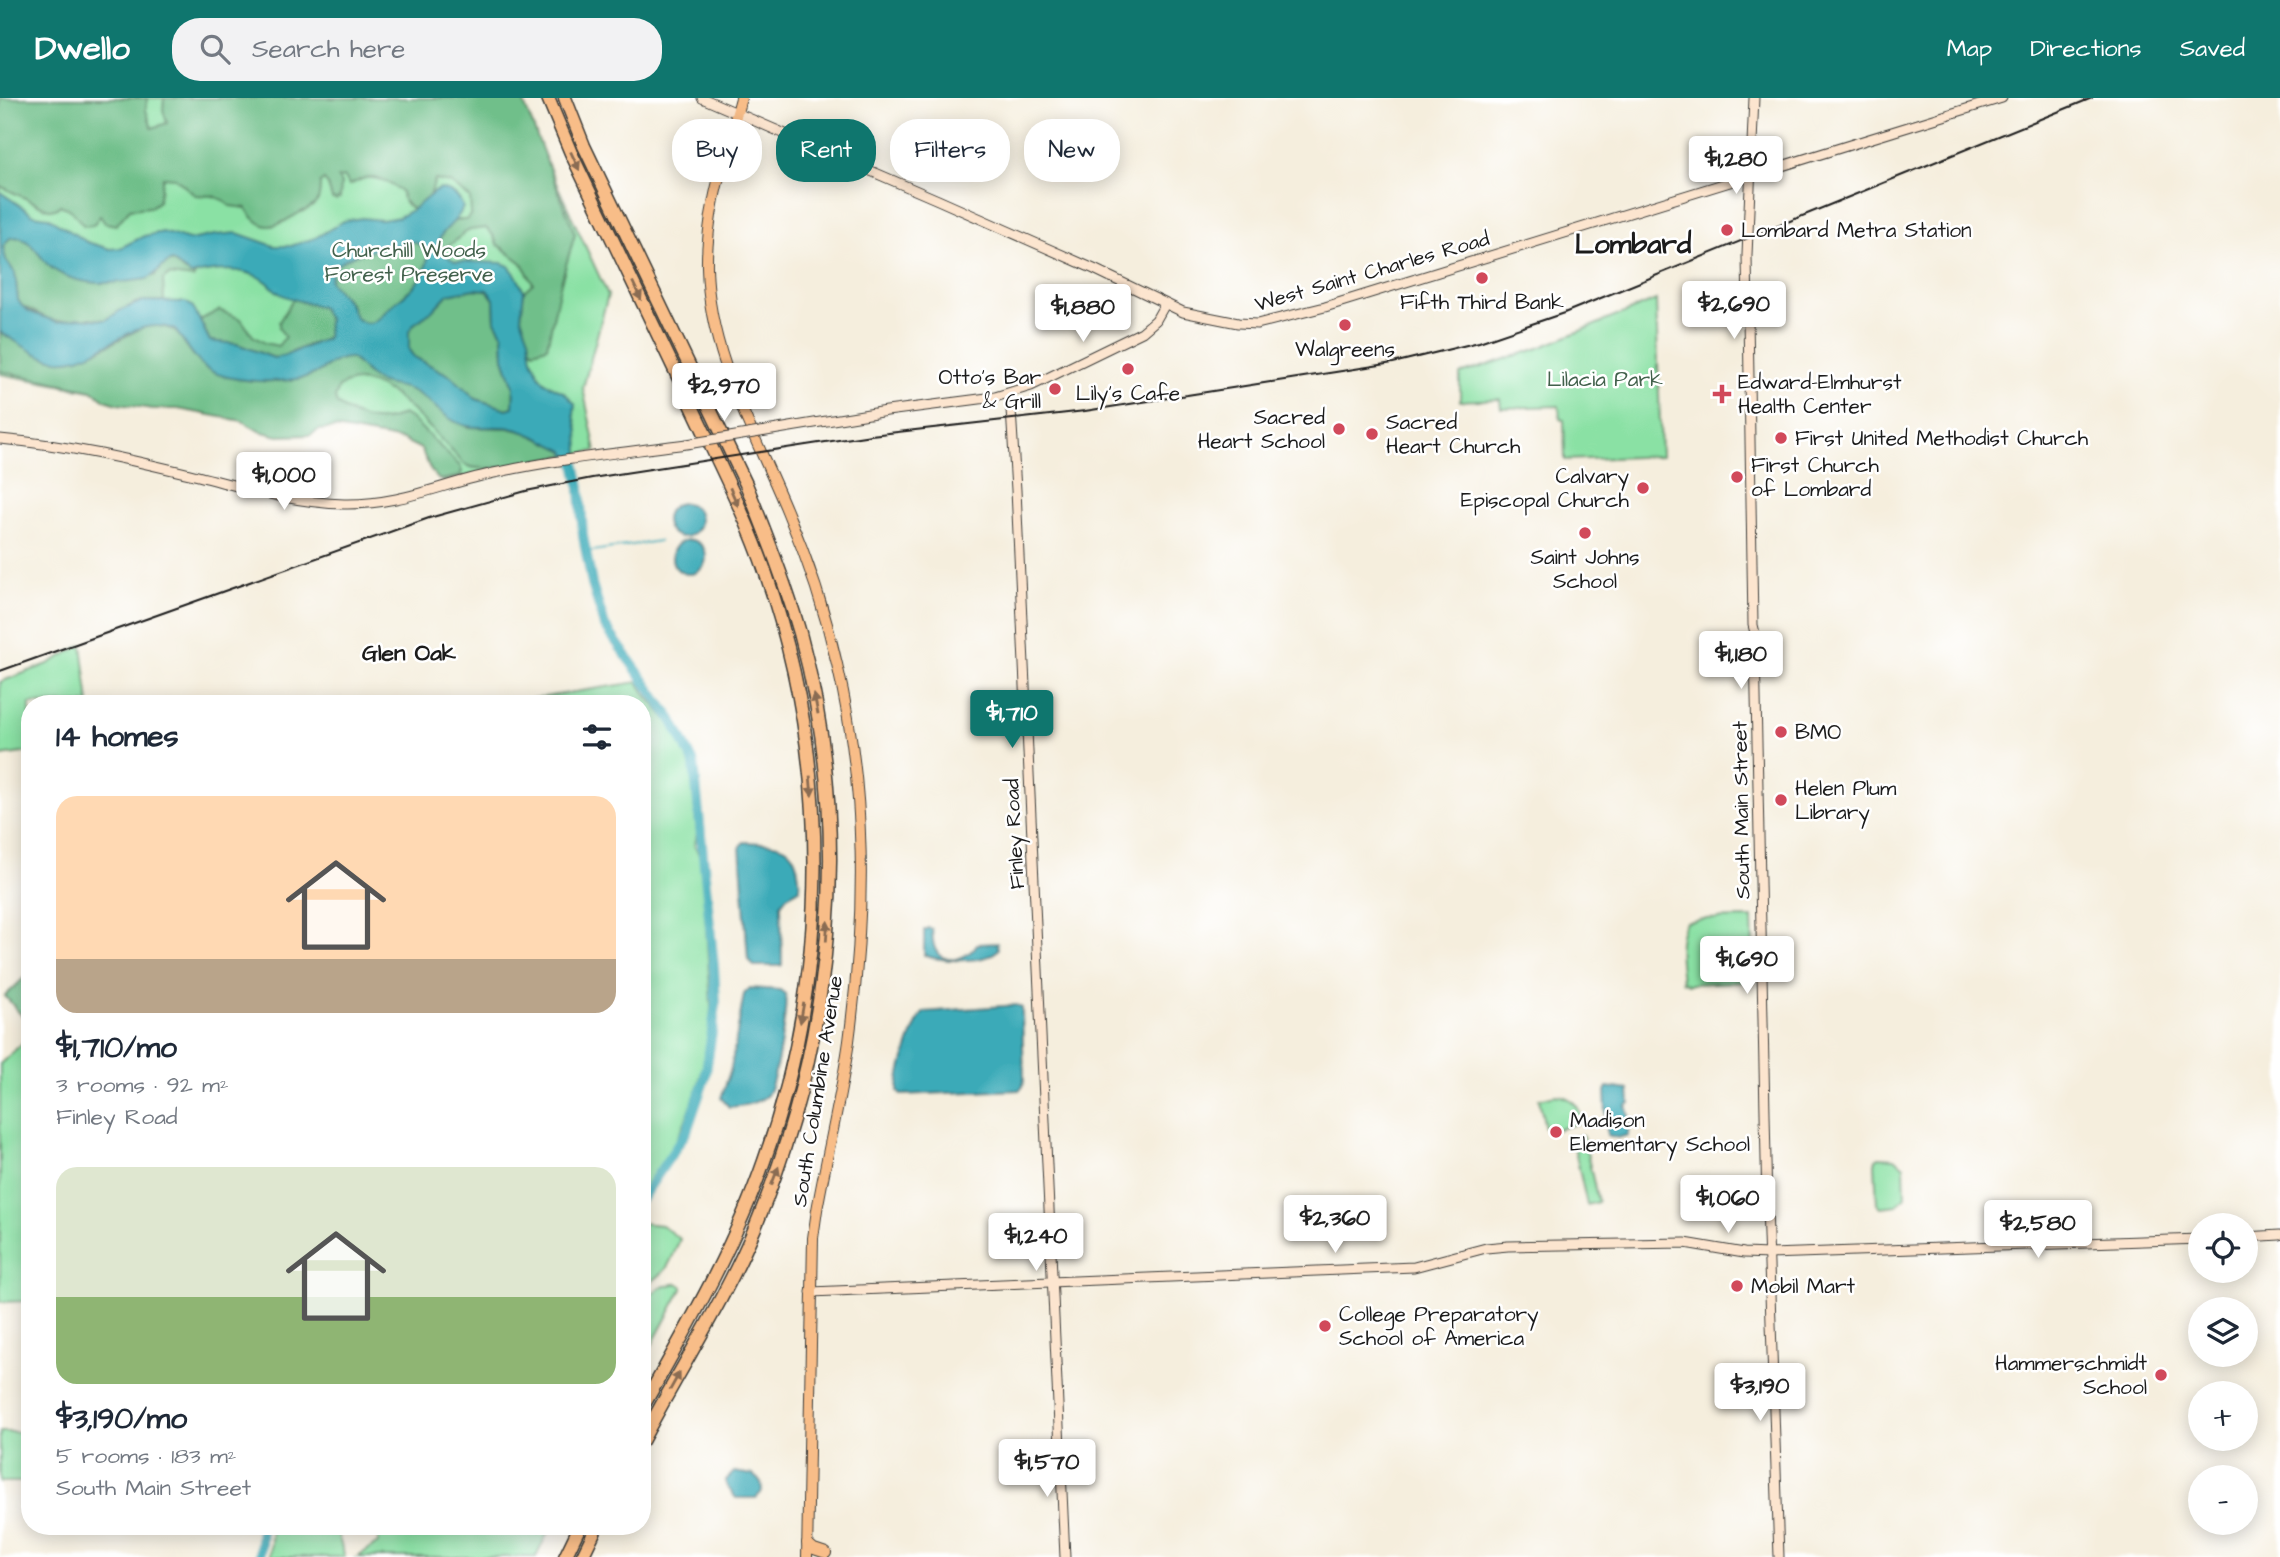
<!DOCTYPE html>
<html lang="en">
<head>
<meta charset="utf-8">
<style>
	:root { --surface:#fff; --page:#f2f2f3; --text:#1f2937; --muted:#747a83; --accent:#0f766e }
	body { margin:0; font-family:"Architects Daughter",sans-serif; background:var(--page); color:var(--text); height:100vh; display:flex; flex-direction:column; font-size:26px; white-space:nowrap }
	* { box-sizing:border-box; margin:0 }
	p { font-size:23px; color:var(--muted) }
	.icon { flex:none; width:38px; height:38px; fill:none; stroke:currentColor; stroke-width:2; stroke-linecap:round; stroke-linejoin:round }
	.map { position:relative; flex:1; overflow:hidden }
	.drawer { position:absolute; left:21px; top:597px; width:630px; height:840px; display:flex; flex-direction:column; background:var(--surface); border-radius:28px; box-shadow:0 4px 18px #0003 }
	.drawer>* { flex:none }
	.guide { position:absolute; left:672px; top:21px; width:665px; height:63px; display:flex; gap:14px }
	.tools { position:absolute; left:2188px; top:1115px; display:grid; gap:14px }
	.tools a { display:grid; place-items:center; width:70px; height:70px; border-radius:50%; background:var(--surface); box-shadow:0 4px 18px #0003; font-size:35px }
	.price { position:absolute; translate:-50% -60px; padding:0 16px; border-radius:7px; background:#fff; color:#222; font-size:23px; line-height:46px; filter:drop-shadow(0 2px 4px #0008) }
	.price::after { content:''; position:absolute; left:50%; top:42px; width:21px; height:16px; margin-left:-10px; background:inherit; clip-path:polygon(0 0,100% 0,50% 100%) }
	.price.selected { background:var(--accent); color:#fff }
	ul { padding:0; list-style:none }
	li { display:grid; align-content:center; gap:14px; height:371px; padding:0 35px }
	li span { display:grid; place-items:center; height:217px; border-radius:21px; color:#555 }
	li>.icon { margin-inline-start:auto }
	span .icon { width:126px; height:126px; fill:#fffc; stroke-width:1 }
	li b { font-size:30px }
	h2 { display:flex; justify-content:space-between; align-items:center; height:84px; padding:0 35px; font-size:30px }
	.chip { padding:0 24px; border-radius:28px; background:var(--surface); box-shadow:0 4px 18px #0003; font-size:24px; line-height:63px }
	.chip.selected { background:var(--accent); color:#fff }
	header { display:flex; align-items:center; gap:42px; box-sizing:border-box; height:98px; padding:0 35px; background:var(--accent); color:#fff }
	header strong { font-size:33px }
	nav { display:flex; gap:38px; margin-inline-start:auto; font-size:24px }
	.search { width:490px; height:63px; background:var(--page); display:flex; align-items:center; gap:18px; box-sizing:border-box; padding:0 24px; border-radius:28px; color:var(--muted); font-size:26px }
	.map>svg:first-child { display:block }
</style>
</head>
<body>
<header>
<strong>Dwello</strong>
<div class="search"><svg class="icon" aria-label="search" viewBox="0 0 24 24"><circle cx="10" cy="10" r="6"/><path d="M15 15l6 6"/></svg>Search here</div>
<nav><a>Map</a><a>Directions</a><a>Saved</a></nav>
</header>
<div class="map">
<svg width="2280" height="1459" viewBox="0 0 2280 1459">
	<rect width="100%" height="100%" fill="#fff"/>
	<filter id="ink" filterUnits="userSpaceOnUse"><feTurbulence type="fractalNoise" baseFrequency=".0143" numOctaves="2"/><feDisplacementMap in="SourceGraphic" scale="14" xChannelSelector="R" yChannelSelector="G"/><feConvolveMatrix kernelMatrix="1 2 1 2 8 2 1 2 1" color-interpolation-filters="sRGB"/></filter>
	<filter id="wash" filterUnits="userSpaceOnUse"><feTurbulence type="fractalNoise" baseFrequency=".00686" numOctaves="4" result="noise"/><feDisplacementMap in="SourceGraphic" scale="28" xChannelSelector="R" yChannelSelector="G"/><feGaussianBlur stdDeviation="1.57" result="paint"/><feColorMatrix in="noise" values="0 0 0 0 0 0 0 0 0 0 0 0 0 0 0 0 0 1.4 0 .05"/><feComposite in="paint" operator="in"/></filter>
	<g filter="url(#wash)">
		<rect width="100%" height="100%" fill="#f5eedd"/>
		<g fill="#8ae1a4" stroke="#537e60" stroke-width="2">
			<polygon points="0,0 520,0 540,50 608,197 583,290 596,353 512,367 443,384 419,329 307,322 303,333 0,276"/>
			<polygon points="1656,202 1661,358 1565,362 1564,322 1560,321 1559,308 1501,310 1500,301 1460,303 1460,276 1536,251"/>
			<polygon points="82,547 89,605 30,606 30,654 0,658 0,584 48,566"/>
			<path d="M 638,584 L 646,597 L 669,624 L 686,655 L 691,669 L 697,735 L 695,747 L 702,765 L 711,909 C 709,973 685,1044 642,1093 L 642,606 L 499,606 Z"/>
			<path d="M 1752,820 L 1754,883 L 1688,886 L 1682,883 C 1680,866 1676,840 1686,824 L 1703,821 Z"/>
			<polygon points="30,938 30,1203 0,1204 0,966"/>
			<path d="M 1555,997 C 1572,998 1580,1008 1582,1024 L 1552,1033 L 1545,1030 L 1539,1001 Z"/>
			<polygon points="1583,1037 1598,1104 1587,1107 1572,1039"/>
			<polygon points="1879,1059 1895,1060 1904,1068 1905,1099 1897,1107 1881,1109 1877,1106 1875,1066 1876,1061"/>
			<path d="M 642,1125 L 661,1127 L 680,1141 C 668,1170 669,1173 642,1190 Z"/>
			<polygon points="677,1185 682,1188 682,1191 642,1265 642,1201 662,1189"/>
			<polygon points="0,1334 27,1334 24,1384 0,1384"/>
			<polygon points="272,1428 335,1428 345,1459 270,1459"/>
			<polygon points="374,1428 551,1428 536,1459 357,1459 378,1445 379,1430"/>
		</g>
		<g fill="#6fbf8a" stroke="#466e53" stroke-width="2">
			<path d="M 0,0 L 147,0 L 146,12 L 152,30 L 167,25 L 163,12 L 164,0 L 522,0 L 575,136 L 560,188 L 547,249 L 534,253 L 530,250 L 521,219 L 524,193 L 533,185 L 522,165 L 497,146 L 493,137 L 486,130 C 481,131 473,131 468,133 C 456,139 452,151 437,150 L 443,132 L 456,122 L 466,122 L 471,116 L 470,100 L 450,85 L 435,82 L 430,98 L 412,112 L 403,102 L 401,93 C 391,86 378,78 366,80 C 360,81 355,85 349,87 L 345,79 L 338,80 L 341,86 L 340,100 L 336,102 L 332,101 L 328,87 L 324,82 L 320,85 C 320,89 320,97 318,102 C 314,109 306,112 299,115 C 277,128 263,138 246,110 L 230,108 L 223,102 L 213,98 L 195,97 L 175,80 L 163,79 L 158,104 L 150,109 L 130,111 L 116,127 L 105,125 L 100,118 L 93,127 L 84,128 L 71,112 L 60,107 L 56,111 L 48,111 L 0,88 Z"/>
			<path d="M 20,139 L 29,144 L 48,166 L 154,178 L 164,167 L 172,163 C 180,169 186,178 197,175 L 193,180 L 169,177 L 163,182 L 164,203 L 143,203 L 135,205 L 106,222 L 90,220 L 53,223 L 22,208 L 18,202 L 15,175 L 6,162 L 3,148 L 10,140 Z"/>
			<path d="M 410,144 L 415,144 L 429,153 C 428,160 427,168 424,174 C 416,190 402,198 390,209 C 382,217 372,232 358,222 C 353,219 354,213 351,208 C 346,199 336,192 330,184 C 330,152 388,151 410,144 Z"/>
			<polygon points="474,191 487,192 494,202 495,223 503,237 504,260 514,289 513,309 507,311 476,301 450,278 414,259 409,252 409,233 414,226 431,214 448,196"/>
			<path d="M 293,201 L 321,209 C 329,218 333,235 323,243 L 308,247 L 284,258 L 274,260 L 237,246 L 210,243 L 200,222 L 219,212 L 241,221 L 253,238 L 265,245 L 278,248 L 285,239 L 279,230 L 279,224 Z"/>
			<path d="M 147,227 C 187,228 177,243 201,265 C 208,272 226,278 236,280 C 255,285 294,284 312,277 C 327,271 334,259 351,260 L 378,284 L 401,288 L 415,294 L 467,329 L 508,330 L 525,334 L 566,353 L 566,357 C 542,359 486,378 466,367 C 461,364 455,356 451,352 C 426,327 378,264 339,289 L 335,300 L 337,306 C 356,320 379,329 403,316 L 412,321 L 460,368 L 462,374 L 459,379 L 439,382 L 431,373 L 421,351 L 403,342 L 335,330 L 319,332 L 310,337 L 278,338 L 259,333 L 242,323 L 178,311 L 153,311 L 118,306 L 105,302 L 92,292 L 0,273 L 0,234 L 15,242 L 67,262 L 99,252 Z"/>
			<polygon points="30,874 30,926 29,926 5,898"/>
		</g>
		<g fill="#3aaab8" stroke="#2b636a" stroke-width="2" fill-rule="evenodd">
			<path d="M 440,91 C 452,93 459,98 463,109 C 457,128 436,132 438,152 L 455,163 L 502,165 L 509,168 L 516,177 L 524,193 L 521,219 L 529,240 L 532,261 L 539,277 L 545,285 L 565,295 L 575,306 L 574,317 L 578,333 L 579,355 L 566,357 L 565,353 C 548,345 530,334 511,330 C 495,327 478,332 463,327 C 444,321 433,304 415,294 C 403,287 391,289 379,284 C 368,280 361,266 351,260 C 334,259 327,271 312,277 C 287,287 222,286 202,267 C 192,257 184,243 175,232 C 133,213 101,266 58,262 C 36,260 19,244 0,234 L 0,94 L 34,117 L 48,119 L 87,144 L 110,151 L 120,150 L 144,138 L 163,134 L 189,142 L 215,137 L 237,135 L 274,148 L 291,148 L 315,140 L 344,123 L 362,120 L 382,122 L 399,119 L 412,112 L 434,94 ZM 20,139 C 33,146 38,156 47,166 C 74,191 114,186 147,181 C 157,177 161,166 172,163 L 191,177 C 215,171 245,168 267,184 C 271,187 274,192 279,195 C 288,201 309,205 321,209 L 328,221 L 327,240 L 284,258 L 274,260 L 237,246 L 210,243 L 193,209 L 186,204 L 143,203 L 121,212 L 106,222 L 78,220 L 58,224 L 30,214 L 22,208 L 18,202 L 15,175 L 6,162 L 3,149 L 10,140 ZM 410,144 L 415,144 L 429,153 C 428,160 427,168 424,174 C 416,190 402,198 390,209 C 382,217 372,232 359,222 C 353,219 354,214 351,209 C 346,199 336,192 330,184 C 330,152 388,151 410,144 ZM 474,191 L 487,192 L 494,201 L 495,223 L 503,237 L 504,260 L 514,289 L 513,309 L 507,311 L 476,301 L 451,278 L 414,259 L 409,252 L 409,233 L 414,226 L 431,214 L 448,196 Z"/>
			<circle cx="683" cy="422" r="17"/>
			<circle cx="689" cy="459" r="17"/>
			<path d="M 744,744 C 786,746 797,744 800,791 L 787,798 L 781,806 L 782,867 L 780,868 L 754,868 L 748,862 L 740,748 Z"/>
			<path d="M 928,830 L 932,831 C 933,839 932,848 937,854 C 949,869 970,858 977,846 L 997,845 L 998,851 C 989,866 939,864 924,857 L 924,832 Z"/>
			<path d="M 750,890 L 780,892 L 785,896 C 788,909 775,990 766,998 C 757,1006 742,1008 729,1009 L 721,1000 L 731,970 L 744,896 Z"/>
			<path d="M 1017,907 L 1022,910 L 1022,915 L 1024,980 L 1023,988 L 1020,992 L 901,997 L 898,994 C 897,978 913,926 924,914 Z"/>
			<polygon points="1607,989 1629,992 1630,1005 1626,1008 1629,1017 1628,1037 1618,1040 1607,1037 1605,993"/>
			<polygon points="734,1374 753,1377 761,1384 762,1394 756,1400 736,1400 726,1387 726,1382"/>
		</g>
		<g fill="none" stroke-linecap="round" stroke-linejoin="round">
			<polyline stroke="#3aaab8" stroke-width="2" points="586,454 659,443"/>
			<g stroke="#3aaab8" stroke-width="10">
				<polyline points="573,355 580,390 583,438 592,486 605,528 672,622 694,665 714,869 716,907 705,980 687,1033 642,1100"/>
				<polyline points="260,1459 262,1428"/>
			</g>
		</g>
	</g>
	<g filter="url(#ink)">
		<g fill="none" stroke-linecap="round" stroke-linejoin="round">
			<g stroke="#3d3c39" stroke-width="11">
				<g id="secondary">
					<polyline points="702,0 938,102 1094,171 1183,214 1238,225 1257,226 1325,209 2002,0"/>
					<polyline points="1754,0 1747,157 1753,527 1756,539 1755,551 1767,1108 1779,1459"/>
					<polyline points="1010,295 1016,392 1065,1459"/>
					<polyline points="760,334 887,313 995,299 1031,288 1142,234 1156,222 1165,206"/>
					<path d="M 0,341 C 67,347 132,362 198,378 C 246,390 294,405 344,406 C 403,407 443,385 499,374 C 563,360 629,354 693,345"/>
					<polyline points="2245,1139 2280,1137"/>
					<polyline points="811,1194 1414,1169 1486,1150 1508,1148 1685,1145 1744,1155 1769,1156 2200,1141"/>
				</g>
			</g>
			<g stroke="#3d3c39" stroke-width="12">
				<g id="primary">
					<path d="M 741,0 C 726,56 706,110 707,169 C 709,258 754,333 787,413 C 808,462 825,513 837,566 C 867,693 866,814 849,943 C 841,1000 827,1056 817,1112 L 813,1140 L 807,1459"/>
					<polyline points="807,1445 814,1451 826,1455"/>
				</g>
			</g>
			<g stroke="#3d3c39" stroke-width="15">
				<g id="highway">
					<path d="M 548,0 L 571,55 C 611,138 650,221 690,304 C 716,360 746,417 766,476 C 831,663 831,876 764,1063 C 734,1150 687,1230 642,1310"/>
					<path d="M 565,0 L 584,48 L 746,386 C 766,435 785,484 800,535 C 854,733 833,944 754,1132 C 723,1205 679,1272 642,1343"/>
					<polyline points="565,1459 580,1428"/>
					<polyline points="582,1459 597,1428"/>
				</g>
			</g>
			<use href="#secondary" stroke="#fce5cf" stroke-width="9"/>
			<use href="#primary" stroke="#f8bd88" stroke-width="10"/>
			<use href="#highway" stroke="#f8bd88" stroke-width="12"/>
			<polyline stroke="#1c1c1c" stroke-width="2" points="0,573 429,420 526,393 592,380 871,337 1085,313 1393,265 1479,244 1564,215 2092,0"/>
			<g stroke="#3d3c39" stroke-width="11" stroke-linecap="butt">
				<polyline id="secondary-bridge" points="693,345 760,334"/>
			</g>
			<use href="#secondary-bridge" stroke="#fce5cf" stroke-width="9"/>
		</g>
		<defs><path id="oneway-solid" d="M-6-.8H1V-3.2L6.5 0L1 3.2V.8H-6Z" transform="scale(1.75)"/></defs>
		<g fill="#8a6c52">
			<use href="#oneway-solid" transform="translate(575 63) rotate(65)"/>
			<use href="#oneway-solid" transform="translate(637 193) rotate(65)"/>
			<use href="#oneway-solid" transform="translate(734 399) rotate(66)"/>
			<use href="#oneway-solid" transform="translate(816 606) rotate(-101)"/>
			<use href="#oneway-solid" transform="translate(811 688) rotate(85)"/>
			<use href="#oneway-solid" transform="translate(827 833) rotate(-86)"/>
			<use href="#oneway-solid" transform="translate(802 915) rotate(100)"/>
			<use href="#oneway-solid" transform="translate(775 1078) rotate(-69)"/>
			<use href="#oneway-solid" transform="translate(675 1283) rotate(-61)"/>
		</g>
	</g>
	<g fill="#d1495b" stroke="#fff" stroke-width="2.5">
		<circle cx="1727" cy="132" r="7"/>
		<circle cx="1482" cy="180" r="7"/>
		<circle cx="1345" cy="227" r="7"/>
		<circle cx="1128" cy="271" r="7"/>
		<circle cx="1055" cy="291" r="7"/>
		<path d="M1718.5 285.5h7v7h7v7h-7v7h-7v-7h-7v-7h7z"/>
		<circle cx="1339" cy="331" r="7"/>
		<circle cx="1372" cy="336" r="7"/>
		<circle cx="1781" cy="340" r="7"/>
		<circle cx="1737" cy="379" r="7"/>
		<circle cx="1643" cy="390" r="7"/>
		<circle cx="1585" cy="435" r="7"/>
		<circle cx="1781" cy="634" r="7"/>
		<circle cx="1781" cy="702" r="7"/>
		<circle cx="1556" cy="1034" r="7"/>
		<circle cx="1737" cy="1188" r="7"/>
		<circle cx="1325" cy="1228" r="7"/>
		<circle cx="2161" cy="1277" r="7"/>
	</g>
	<g text-anchor="middle" stroke-width="5" stroke-linejoin="round" paint-order="stroke">
		<g font-size="21" fill="#1c1c1c" stroke="#fff" text-anchor="start">
			<text x="1741" y="139">Lombard Metra Station</text>
			<text x="1482" y="211" text-anchor="middle">Fifth Third Bank</text>
			<text x="1345" y="258" text-anchor="middle">Walgreens</text>
			<text x="1041" y="286" text-anchor="end">Otto's Bar<tspan x="1041" dy="24">&amp; Grill</tspan></text>
			<text x="1738" y="291">Edward-Elmhurst<tspan x="1738" dy="24">Health Center</tspan></text>
			<text x="1128" y="302" text-anchor="middle">Lily's Cafe</text>
			<text x="1325" y="326" text-anchor="end">Sacred<tspan x="1325" dy="24">Heart School</tspan></text>
			<text x="1386" y="331">Sacred<tspan x="1386" dy="24">Heart Church</tspan></text>
			<text x="1795" y="347">First United Methodist Church</text>
			<text x="1751" y="374">First Church<tspan x="1751" dy="24">of Lombard</tspan></text>
			<text x="1629" y="385" text-anchor="end">Calvary<tspan x="1629" dy="24">Episcopal Church</tspan></text>
			<text x="1585" y="466" text-anchor="middle">Saint Johns<tspan x="1585" dy="24">School</tspan></text>
			<text x="1795" y="641">BMO</text>
			<text x="1795" y="697">Helen Plum<tspan x="1795" dy="24">Library</tspan></text>
			<text x="1570" y="1029">Madison<tspan x="1570" dy="24">Elementary School</tspan></text>
			<text x="1751" y="1195">Mobil Mart</text>
			<text x="1339" y="1223">College Preparatory<tspan x="1339" dy="24">School of America</tspan></text>
			<text x="2147" y="1272" text-anchor="end">Hammerschmidt<tspan x="2147" dy="24">School</tspan></text>
		</g>
		<g font-size="21" fill="#42614c" stroke="#fff">
			<text x="409" y="159">Churchill Woods<tspan x="409" dy="24">Forest Preserve</tspan></text>
			<text x="1605" y="288">Lilacia Park</text>
		</g>
		<g font-size="21" fill="#1c1c1c" stroke="#fff">
			<text transform="translate(1372 173) rotate(-16)" y="7">West Saint Charles Road</text>
			<text transform="translate(1741 712) rotate(-91)" y="7">South Main Street</text>
			<text transform="translate(1014 736) rotate(-93)" y="7">Finley Road</text>
			<text transform="translate(817 993) rotate(-81)" y="7">South Columbine Avenue</text>
		</g>
		<g font-size="23" font-weight="bold" fill="#1c1c1c" stroke="#fff">
			<text x="409" y="562">Glen Oak</text>
		</g>
		<g font-size="28" font-weight="bold" fill="#1c1c1c" stroke="#fff">
			<text x="1633" y="155">Lombard</text>
		</g>
	</g>
</svg>
<div class="tools">
<a><svg class="icon" aria-label="locate" viewBox="0 0 24 24"><circle cx="12" cy="12" r="6"/><path d="M12 2v4M12 18v4M2 12h4M18 12h4"/></svg></a>
<a><svg class="icon" aria-label="layers" viewBox="0 0 24 24"><path d="M12 4l9 5-9 5-9-5zM3 14l9 5 9-5"/></svg></a>
<a>+</a>
<a>−</a>
</div>
<b class="price" style="left:1736px;top:98px">$1,280</b>
<b class="price" style="left:1734px;top:243px">$2,690</b>
<b class="price" style="left:1083px;top:246px">$1,880</b>
<b class="price" style="left:724px;top:325px">$2,970</b>
<b class="price" style="left:284px;top:414px">$1,000</b>
<b class="price" style="left:1741px;top:593px">$1,180</b>
<b class="price selected" style="left:1012px;top:652px">$1,710</b>
<b class="price" style="left:1747px;top:898px">$1,690</b>
<b class="price" style="left:1728px;top:1137px">$1,060</b>
<b class="price" style="left:1335px;top:1157px">$2,360</b>
<b class="price" style="left:2038px;top:1162px">$2,580</b>
<b class="price" style="left:1036px;top:1175px">$1,240</b>
<b class="price" style="left:1760px;top:1325px">$3,190</b>
<b class="price" style="left:1047px;top:1401px">$1,570</b>
<div class="guide">
<a class="chip">Buy</a>
<a class="chip selected">Rent</a>
<a class="chip">Filters</a>
<a class="chip">New</a>
</div>
<section class="drawer">
<h2>14 homes<svg class="icon" aria-label="filters" viewBox="0 0 24 24"><path d="M4 7h16M4 17h16"/><circle cx="9" cy="7" r="2"/><circle cx="15" cy="17" r="2"/></svg></h2>
<ul>
<li><span style="background:linear-gradient(#ffd9b3 75%,#b9a48a 0)"><svg class="icon" aria-label="home" viewBox="0 0 24 24"><path d="M3 11l9-7 9 7M6 9v11h12V9"/></svg></span><div><b>$1,710/mo</b><p>3 rooms · 92 m²</p><p>Finley Road</p></div></li>
<li><span style="background:linear-gradient(#dfe7d0 60%,#8fb573 0)"><svg class="icon" aria-label="home" viewBox="0 0 24 24"><path d="M3 11l9-7 9 7M6 9v11h12V9"/></svg></span><div><b>$3,190/mo</b><p>5 rooms · 183 m²</p><p>South Main Street</p></div></li>
</ul>
</section>
</div>
</body>
</html>
